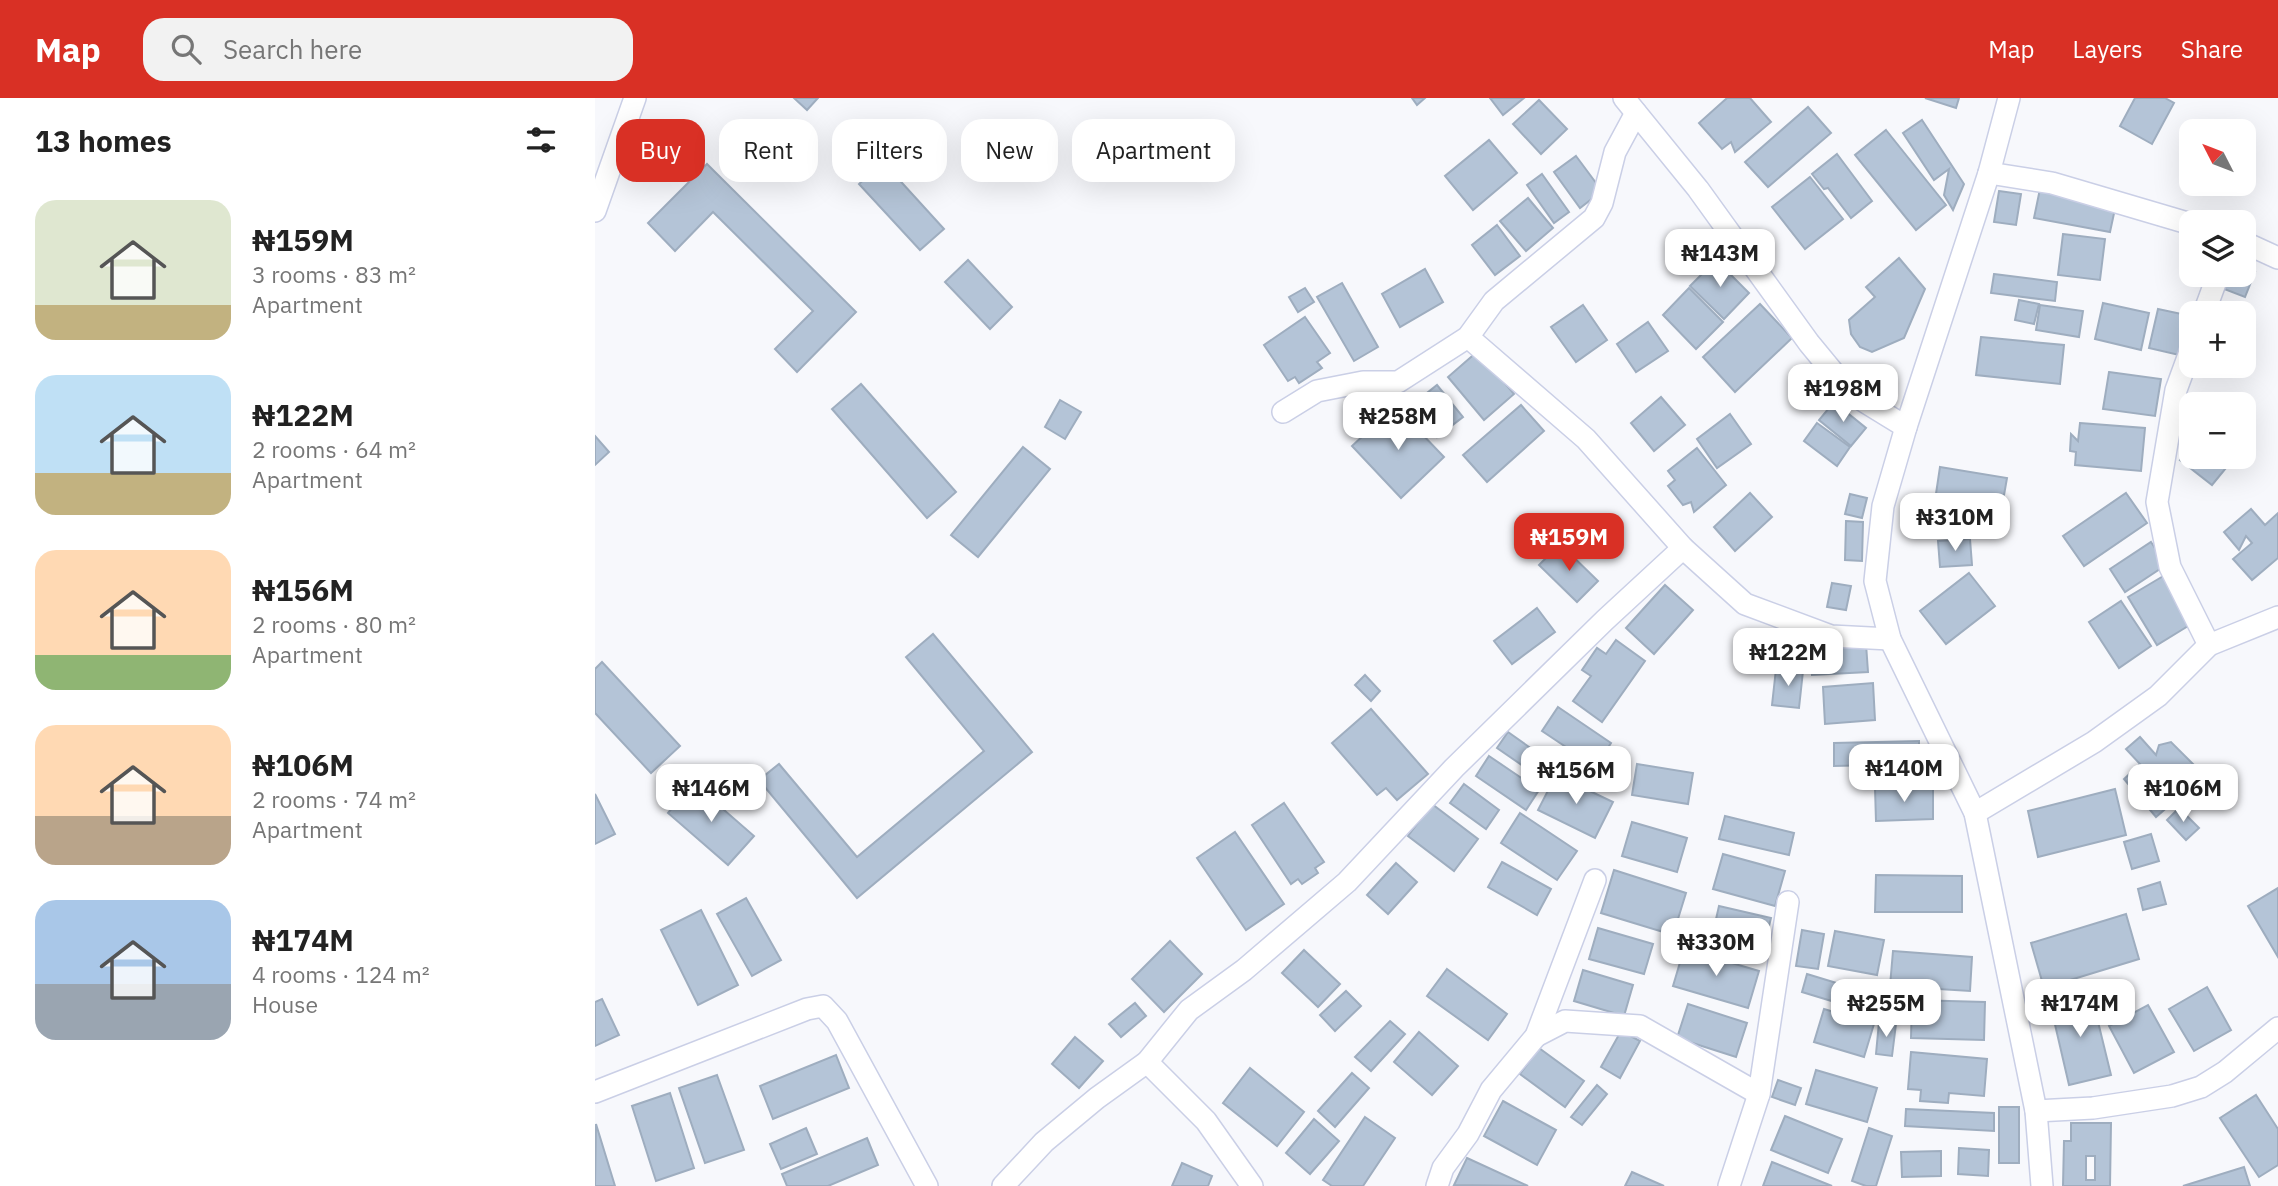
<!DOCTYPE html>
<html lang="en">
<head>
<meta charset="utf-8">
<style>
	:root { --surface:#fff; --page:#f2f2f2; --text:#222; --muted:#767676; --accent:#d93025 }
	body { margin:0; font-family:"IBM Plex Sans",sans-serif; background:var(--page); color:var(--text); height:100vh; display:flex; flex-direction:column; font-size:26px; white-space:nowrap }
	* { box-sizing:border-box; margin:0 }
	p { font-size:23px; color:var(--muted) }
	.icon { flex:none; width:38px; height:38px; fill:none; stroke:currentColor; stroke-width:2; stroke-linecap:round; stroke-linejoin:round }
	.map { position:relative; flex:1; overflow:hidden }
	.details { display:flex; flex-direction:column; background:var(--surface); width:595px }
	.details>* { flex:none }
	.guide { position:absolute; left:21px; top:21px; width:665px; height:63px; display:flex; gap:14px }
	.needle { width:46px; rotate:312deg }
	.controls { position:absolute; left:1584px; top:21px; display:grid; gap:14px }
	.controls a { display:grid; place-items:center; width:77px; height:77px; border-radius:14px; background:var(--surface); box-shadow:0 7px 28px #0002; font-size:35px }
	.price { position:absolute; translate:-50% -60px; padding:0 16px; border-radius:14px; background:#fff; color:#222; font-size:23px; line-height:46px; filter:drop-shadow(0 2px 4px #0008) }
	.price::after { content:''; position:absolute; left:50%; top:42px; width:21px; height:16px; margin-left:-10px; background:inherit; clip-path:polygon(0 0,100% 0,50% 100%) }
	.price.on { background:var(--accent); color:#fff }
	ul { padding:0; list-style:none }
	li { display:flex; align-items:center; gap:21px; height:175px; padding:0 35px }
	li span { display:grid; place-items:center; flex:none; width:196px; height:140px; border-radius:21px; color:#555 }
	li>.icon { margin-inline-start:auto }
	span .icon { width:84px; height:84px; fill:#fffc; stroke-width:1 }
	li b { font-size:30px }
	h2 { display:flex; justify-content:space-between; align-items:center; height:84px; padding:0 35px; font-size:30px }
	.chip { padding:0 24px; border-radius:21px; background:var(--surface); box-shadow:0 7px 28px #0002; font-size:24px; line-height:63px }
	.chip.on { background:var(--accent); color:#fff }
	header { display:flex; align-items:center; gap:42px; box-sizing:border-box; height:98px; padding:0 35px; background:var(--accent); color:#fff }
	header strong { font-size:33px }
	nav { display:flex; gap:38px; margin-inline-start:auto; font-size:24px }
	.search { width:490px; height:63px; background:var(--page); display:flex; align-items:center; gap:18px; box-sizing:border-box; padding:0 24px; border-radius:21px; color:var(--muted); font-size:26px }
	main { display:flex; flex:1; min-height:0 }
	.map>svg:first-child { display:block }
</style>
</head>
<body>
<header>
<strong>Map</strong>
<div class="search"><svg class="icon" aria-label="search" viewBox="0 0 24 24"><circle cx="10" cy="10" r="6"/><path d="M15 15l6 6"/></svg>Search here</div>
<nav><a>Map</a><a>Layers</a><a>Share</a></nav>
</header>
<main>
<section class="details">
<h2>13 homes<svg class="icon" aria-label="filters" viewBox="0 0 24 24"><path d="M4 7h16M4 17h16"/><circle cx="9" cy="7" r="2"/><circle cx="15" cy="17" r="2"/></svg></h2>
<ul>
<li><span style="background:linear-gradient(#dfe7d0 75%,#c2b280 0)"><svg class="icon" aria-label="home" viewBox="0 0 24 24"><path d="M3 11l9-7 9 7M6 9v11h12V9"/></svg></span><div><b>₦159M</b><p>3 rooms · 83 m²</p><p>Apartment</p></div></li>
<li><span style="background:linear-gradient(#bfe0f5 70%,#c2b280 0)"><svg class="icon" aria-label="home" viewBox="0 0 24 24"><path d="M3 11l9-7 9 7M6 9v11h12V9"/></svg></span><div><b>₦122M</b><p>2 rooms · 64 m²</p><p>Apartment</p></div></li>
<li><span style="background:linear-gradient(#ffd9b3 75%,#8fb573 0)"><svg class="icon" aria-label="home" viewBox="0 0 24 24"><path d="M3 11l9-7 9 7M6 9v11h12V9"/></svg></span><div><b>₦156M</b><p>2 rooms · 80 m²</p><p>Apartment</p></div></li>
<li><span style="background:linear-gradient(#ffd9b3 65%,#b9a48a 0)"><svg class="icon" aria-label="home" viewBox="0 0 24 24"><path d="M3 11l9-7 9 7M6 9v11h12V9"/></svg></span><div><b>₦106M</b><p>2 rooms · 74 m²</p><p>Apartment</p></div></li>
<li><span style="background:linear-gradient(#a9c7e8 60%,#9aa5b1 0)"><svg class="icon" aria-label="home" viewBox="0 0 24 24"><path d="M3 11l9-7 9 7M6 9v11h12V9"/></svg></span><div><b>₦174M</b><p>4 rooms · 124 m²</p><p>House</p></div></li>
</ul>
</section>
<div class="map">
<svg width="1683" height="1088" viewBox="0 0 1683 1088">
	<rect width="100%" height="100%" fill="#f7f8fc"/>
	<g fill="#b4c4d7" stroke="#9eadbf" stroke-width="2" fill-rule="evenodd">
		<polygon points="199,0 223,0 212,12"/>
		<polygon points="817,0 830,0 822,7"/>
		<polygon points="895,0 929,0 908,17"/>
		<polygon points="1132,0 1155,0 1176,24 1140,54 1136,44 1127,51 1104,25"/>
		<polygon points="1330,0 1364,0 1361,10"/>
		<polygon points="1540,0 1570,0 1579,5 1557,46 1525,28"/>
		<polygon points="944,2 972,31 946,56 918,26"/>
		<polygon points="1213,9 1236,35 1173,89 1150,64"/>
		<polygon points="1327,22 1369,86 1358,112 1349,97 1354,71 1339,82 1308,35"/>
		<polygon points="1291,32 1351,107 1321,132 1260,57"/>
		<polygon points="894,42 922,75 878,112 850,78"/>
		<polygon points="1242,56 1277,103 1256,120 1233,90 1229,91 1217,76"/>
		<polygon points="981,58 1007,93 985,110 959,74"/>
		<polygon points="288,64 349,131 325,152 264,86"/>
		<polygon points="112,66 261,214 202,274 180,251 218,213 118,114 80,153 53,125"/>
		<polygon points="947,76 974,114 959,125 932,87"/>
		<polygon points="1215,79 1248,121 1210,151 1177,109"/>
		<polygon points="1445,91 1521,106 1515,134 1439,120"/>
		<polygon points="1404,93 1426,96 1421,127 1399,124"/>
		<polygon points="933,100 958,130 931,153 905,123"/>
		<polygon points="902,127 925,158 900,177 877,147"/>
		<polygon points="1468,136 1510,141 1505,182 1463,177"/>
		<polygon points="1304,160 1330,191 1309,240 1277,254 1265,249 1256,236 1254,222 1280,199 1271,189"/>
		<polygon points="373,162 417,209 395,231 350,184"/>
		<polygon points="1121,162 1154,195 1129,221 1095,188"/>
		<polygon points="1648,170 1660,174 1650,199 1624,189 1629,177 1648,177"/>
		<polygon points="830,171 848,204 805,229 787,196"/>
		<polygon points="1399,176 1462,184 1460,203 1396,195"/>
		<polygon points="747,185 783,249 759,263 722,199"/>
		<polygon points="710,190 719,204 703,214 694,199"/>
		<polygon points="1094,190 1128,224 1101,251 1068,217"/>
		<polygon points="1424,202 1444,206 1439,226 1420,222"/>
		<polygon points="1508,205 1554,215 1546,252 1500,241"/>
		<polygon points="1165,206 1197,240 1140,294 1108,259"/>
		<polygon points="988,207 1012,242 981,264 956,229"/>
		<polygon points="1445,207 1488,213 1484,239 1441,232"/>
		<polygon points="1563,211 1596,218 1594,249 1584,257 1554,250"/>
		<polygon points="710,219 735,255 722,264 727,270 704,285 700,279 693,283 669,247"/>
		<polygon points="1053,224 1073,253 1041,274 1022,246"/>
		<polygon points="1386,239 1469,247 1465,286 1381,277"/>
		<polygon points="883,253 919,296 889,322 853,279"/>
		<polygon points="1514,274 1566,281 1560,318 1508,311"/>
		<polygon points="266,286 361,394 332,420 237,311"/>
		<polygon points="842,287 868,319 842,339 817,307"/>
		<polygon points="1066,299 1090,327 1059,353 1036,325"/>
		<polygon points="465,302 486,314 470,341 450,329"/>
		<polygon points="1239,304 1271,330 1256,348 1224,322"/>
		<polygon points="926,307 949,333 892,384 868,357"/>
		<polygon points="800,308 849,359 806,400 757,348"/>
		<polygon points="1135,316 1156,346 1122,370 1102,341"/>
		<polygon points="1222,325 1255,349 1242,368 1209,343"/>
		<polygon points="1485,325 1550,330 1546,373 1480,367 1481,354 1475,353 1476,336 1483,343"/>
		<polygon points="0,338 14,354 0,367"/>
		<polygon points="428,349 455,371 383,459 356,437"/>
		<polygon points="1596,349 1596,359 1640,359 1617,387 1585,362"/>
		<polygon points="1102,350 1131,387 1099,414 1096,404 1088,407 1073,388 1080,382 1073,373"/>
		<polygon points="1345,369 1412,380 1405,420 1339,409"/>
		<polygon points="1155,395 1177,419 1140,453 1119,429"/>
		<polygon points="1531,395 1552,425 1489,468 1468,438"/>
		<polygon points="1255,396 1272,400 1267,420 1250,416"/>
		<polygon points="1656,411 1670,427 1683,415 1683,460 1657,482 1638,461 1657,445 1651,438 1644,452 1629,434"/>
		<polygon points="1251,423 1268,424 1267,463 1250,462"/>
		<polygon points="1375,441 1377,467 1345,469 1343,443"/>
		<polygon points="1556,444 1571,467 1530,494 1515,471"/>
		<polygon points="965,446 1003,483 982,504 944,467"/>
		<polygon points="1374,475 1400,508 1351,546 1325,513"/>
		<polygon points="1570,477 1598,525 1562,547 1533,499"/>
		<polygon points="1237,485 1256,488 1251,512 1232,509"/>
		<polygon points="1070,487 1098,512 1059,556 1031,530"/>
		<polygon points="1526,503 1556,548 1524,570 1494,524"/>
		<polygon points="942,510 960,534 917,566 899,543"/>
		<polygon points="338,536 437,654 262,800 164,682 184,666 262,759 389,653 311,559"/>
		<polygon points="1021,542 1050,563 1007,624 978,603 996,578 987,572 1002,550 1011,556"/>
		<polygon points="1271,546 1273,574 1217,577 1216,550"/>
		<polygon points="7,564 85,648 56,675 0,615 0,571"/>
		<polygon points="1181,571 1208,573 1204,610 1177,607"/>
		<polygon points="770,577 785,593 776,603 760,587"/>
		<polygon points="1278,585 1280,622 1230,626 1228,589"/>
		<polygon points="963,609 1016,645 1001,669 947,633"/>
		<polygon points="776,611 833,676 802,702 791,690 782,697 737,645"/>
		<polygon points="913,634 958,666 947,681 902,650"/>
		<polygon points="1545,639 1561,657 1564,647 1576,644 1621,689 1604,707 1584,699 1561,719 1529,681 1545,666 1531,651"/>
		<polygon points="1324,643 1324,666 1239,668 1239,645"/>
		<polygon points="894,658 944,692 931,712 881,678"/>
		<polygon points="1042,666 1098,675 1093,706 1037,697"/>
		<polygon points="961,677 1018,704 1000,740 943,712"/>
		<polygon points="98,685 159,738 133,767 73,715"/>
		<polygon points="869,686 904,712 891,731 855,705"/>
		<polygon points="1338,689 1338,721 1281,723 1280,690"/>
		<polygon points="1520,691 1531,737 1443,759 1433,713"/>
		<polygon points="0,696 20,736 0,746"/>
		<polygon points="689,705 729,764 720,770 723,775 707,786 703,781 696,786 657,727"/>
		<polygon points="837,706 883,741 859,773 813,738"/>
		<polygon points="1584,710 1604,730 1591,742 1572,722"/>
		<polygon points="925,715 982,753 962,782 906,745"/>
		<polygon points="1130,718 1199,735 1194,757 1124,741"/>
		<polygon points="1037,724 1092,740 1082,774 1027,758"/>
		<polygon points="640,734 689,806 651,832 602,760"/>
		<polygon points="1556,736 1564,763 1537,771 1529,744"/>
		<polygon points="1128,756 1190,773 1180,808 1118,791"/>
		<polygon points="907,764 956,791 942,817 893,789"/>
		<polygon points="801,765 822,784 793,816 772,797"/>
		<polygon points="1019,772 1091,795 1078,837 1006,815"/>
		<polygon points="1281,777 1367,778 1367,814 1280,814"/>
		<polygon points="1565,784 1571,806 1548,812 1543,791"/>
		<polygon points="1683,790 1683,859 1653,808"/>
		<polygon points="151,800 186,862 157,878 122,816"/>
		<polygon points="1124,808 1176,820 1167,856 1116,843"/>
		<polygon points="106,812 143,887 103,907 66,832"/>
		<polygon points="1531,816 1544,861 1449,890 1436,845"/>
		<polygon points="1003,830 1058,846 1049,876 994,861"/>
		<polygon points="1207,832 1229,836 1223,871 1201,868"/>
		<polygon points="1240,833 1289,842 1282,877 1233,868"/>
		<polygon points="575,843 607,876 569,914 537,881"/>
		<polygon points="1089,851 1164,873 1153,910 1078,888"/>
		<polygon points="709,852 745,886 723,909 687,875"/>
		<polygon points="1298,853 1377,859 1375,893 1295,888"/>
		<polygon points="852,871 912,916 893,942 832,898"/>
		<polygon points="988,872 1038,887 1029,918 979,903"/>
		<polygon points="1212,876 1284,898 1279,916 1207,894"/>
		<polygon points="1612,889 1636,932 1599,953 1574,911"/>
		<polygon points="751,893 766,908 740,933 725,917"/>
		<polygon points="1496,895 1516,977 1474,987 1455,905"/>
		<polygon points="7,901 24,937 0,948 0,904"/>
		<polygon points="1317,902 1390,904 1389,942 1316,940"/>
		<polygon points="540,905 551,918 526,939 514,926"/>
		<polygon points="1093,906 1152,925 1141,959 1082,940"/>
		<polygon points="1553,907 1579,954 1539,975 1514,928"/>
		<polygon points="1229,911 1279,926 1269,959 1219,944"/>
		<polygon points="795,923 810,936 776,973 760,959"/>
		<polygon points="1284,924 1301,926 1297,958 1281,956"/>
		<polygon points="1026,933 1045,943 1025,980 1006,969"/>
		<polygon points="824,934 863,968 837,997 799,964"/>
		<polygon points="480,939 508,963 484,990 457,966"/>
		<polygon points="944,950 989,983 970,1009 925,976"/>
		<polygon points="1316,954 1392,961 1389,998 1354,995 1353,1005 1325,1003 1326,992 1313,991"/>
		<polygon points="241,957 254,990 178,1021 165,988"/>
		<polygon points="655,970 709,1014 682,1048 628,1005"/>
		<polygon points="1221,972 1282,990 1272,1024 1211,1006"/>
		<polygon points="757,975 774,990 740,1029 723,1013"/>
		<polygon points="122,977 149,1052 110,1065 84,990"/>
		<polygon points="1183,982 1206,990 1200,1007 1177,999"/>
		<polygon points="1002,987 1012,996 987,1027 976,1019"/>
		<polygon points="75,995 99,1070 61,1083 37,1008"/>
		<polygon points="1661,997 1683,1031 1683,1067 1664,1079 1625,1020"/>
		<polygon points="908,1003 961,1032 942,1067 889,1038"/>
		<rect x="1404" y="1009" width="20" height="56"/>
		<polygon points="1311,1011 1399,1015 1399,1033 1310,1028"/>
		<polygon points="1190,1018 1247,1041 1233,1075 1176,1052"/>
		<polygon points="770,1019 800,1040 768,1088 737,1088 728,1082"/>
		<polygon points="719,1021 744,1043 715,1076 691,1055"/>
		<path d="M 1476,1025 L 1516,1025 L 1515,1088 L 1468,1088 L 1469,1043 L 1476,1043 ZM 1491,1058 L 1500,1058 L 1500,1082 L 1491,1082 Z"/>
		<polygon points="1,1026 20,1088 0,1088"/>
		<polygon points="211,1030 222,1056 186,1071 175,1046"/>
		<polygon points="1274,1030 1297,1038 1281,1088 1271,1088 1257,1083"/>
		<polygon points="272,1040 283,1067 233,1088 192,1088 187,1076"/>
		<polygon points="1364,1050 1394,1052 1393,1078 1363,1076"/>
		<polygon points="1346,1053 1346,1078 1307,1079 1306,1054"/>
		<polygon points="872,1060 933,1088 859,1087"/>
		<polygon points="1177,1064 1237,1088 1168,1088"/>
		<polygon points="587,1065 617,1078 613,1088 577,1088"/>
		<polygon points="1649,1069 1655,1088 1588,1088"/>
		<polygon points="1037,1074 1069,1088 1030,1088"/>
	</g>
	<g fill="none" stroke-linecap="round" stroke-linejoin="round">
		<g stroke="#cacfe6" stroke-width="24">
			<g id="minor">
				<polyline points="1029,0 1103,91 1214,245 1242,279 1267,302 1311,329"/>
				<polyline points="1414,0 1394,75 1311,329 1288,408 1280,483 1295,541 1380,715 1441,1013 1447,1088"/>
				<polyline points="1394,75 1457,85 1596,126"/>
				<polyline points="0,113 40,0"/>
				<polyline points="1648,144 1683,160"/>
				<polyline points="1609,215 1623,177"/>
				<polyline points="873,239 991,341 1088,450 1150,506 1236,538 1295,541"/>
				<polyline points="1596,251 1581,292 1562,404 1575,469 1614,547"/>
				<polyline points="688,314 722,293 768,284 803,284 873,239 899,203 999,120 1007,105 1020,54 1041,15"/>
				<polyline points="1380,715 1499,644 1563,598 1614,547 1683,519"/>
				<polyline points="941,938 970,923 1045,928 1164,996"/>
				<polyline points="552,964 611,1023 657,1088"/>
				<polyline points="0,994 212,911 228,908 242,923 332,1088"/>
				<polyline points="1441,1013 1498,1010 1577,998 1606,989 1630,974 1683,930"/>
				<polyline points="408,1088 449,1044 502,1000 552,964 594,912 649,872 752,784 859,670 1010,522 1088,450"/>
				<polyline points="842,1088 848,1070 873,1036 896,992 941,938 1000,782"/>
				<polyline points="1134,1088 1164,996 1193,804"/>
			</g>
		</g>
		<use href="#minor" stroke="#fff" stroke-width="21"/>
	</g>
</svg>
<div class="controls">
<a><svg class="needle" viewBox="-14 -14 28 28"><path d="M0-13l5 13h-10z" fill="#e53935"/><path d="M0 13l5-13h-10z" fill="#767676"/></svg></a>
<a><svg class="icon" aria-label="layers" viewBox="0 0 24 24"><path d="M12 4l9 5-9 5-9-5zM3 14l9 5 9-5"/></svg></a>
<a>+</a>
<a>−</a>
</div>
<b class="price" style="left:1125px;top:191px">₦143M</b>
<b class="price" style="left:1248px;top:326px">₦198M</b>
<b class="price" style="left:803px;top:354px">₦258M</b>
<b class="price" style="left:1360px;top:455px">₦310M</b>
<b class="price on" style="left:974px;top:475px">₦159M</b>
<b class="price" style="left:1193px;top:590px">₦122M</b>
<b class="price" style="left:1309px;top:706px">₦140M</b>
<b class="price" style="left:981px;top:708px">₦156M</b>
<b class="price" style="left:116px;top:726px">₦146M</b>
<b class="price" style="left:1588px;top:726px">₦106M</b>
<b class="price" style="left:1121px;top:880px">₦330M</b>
<b class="price" style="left:1291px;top:941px">₦255M</b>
<b class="price" style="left:1485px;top:941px">₦174M</b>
<div class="guide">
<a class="chip on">Buy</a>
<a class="chip">Rent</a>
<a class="chip">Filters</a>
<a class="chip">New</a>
<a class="chip">Apartment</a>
</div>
</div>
</main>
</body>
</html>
